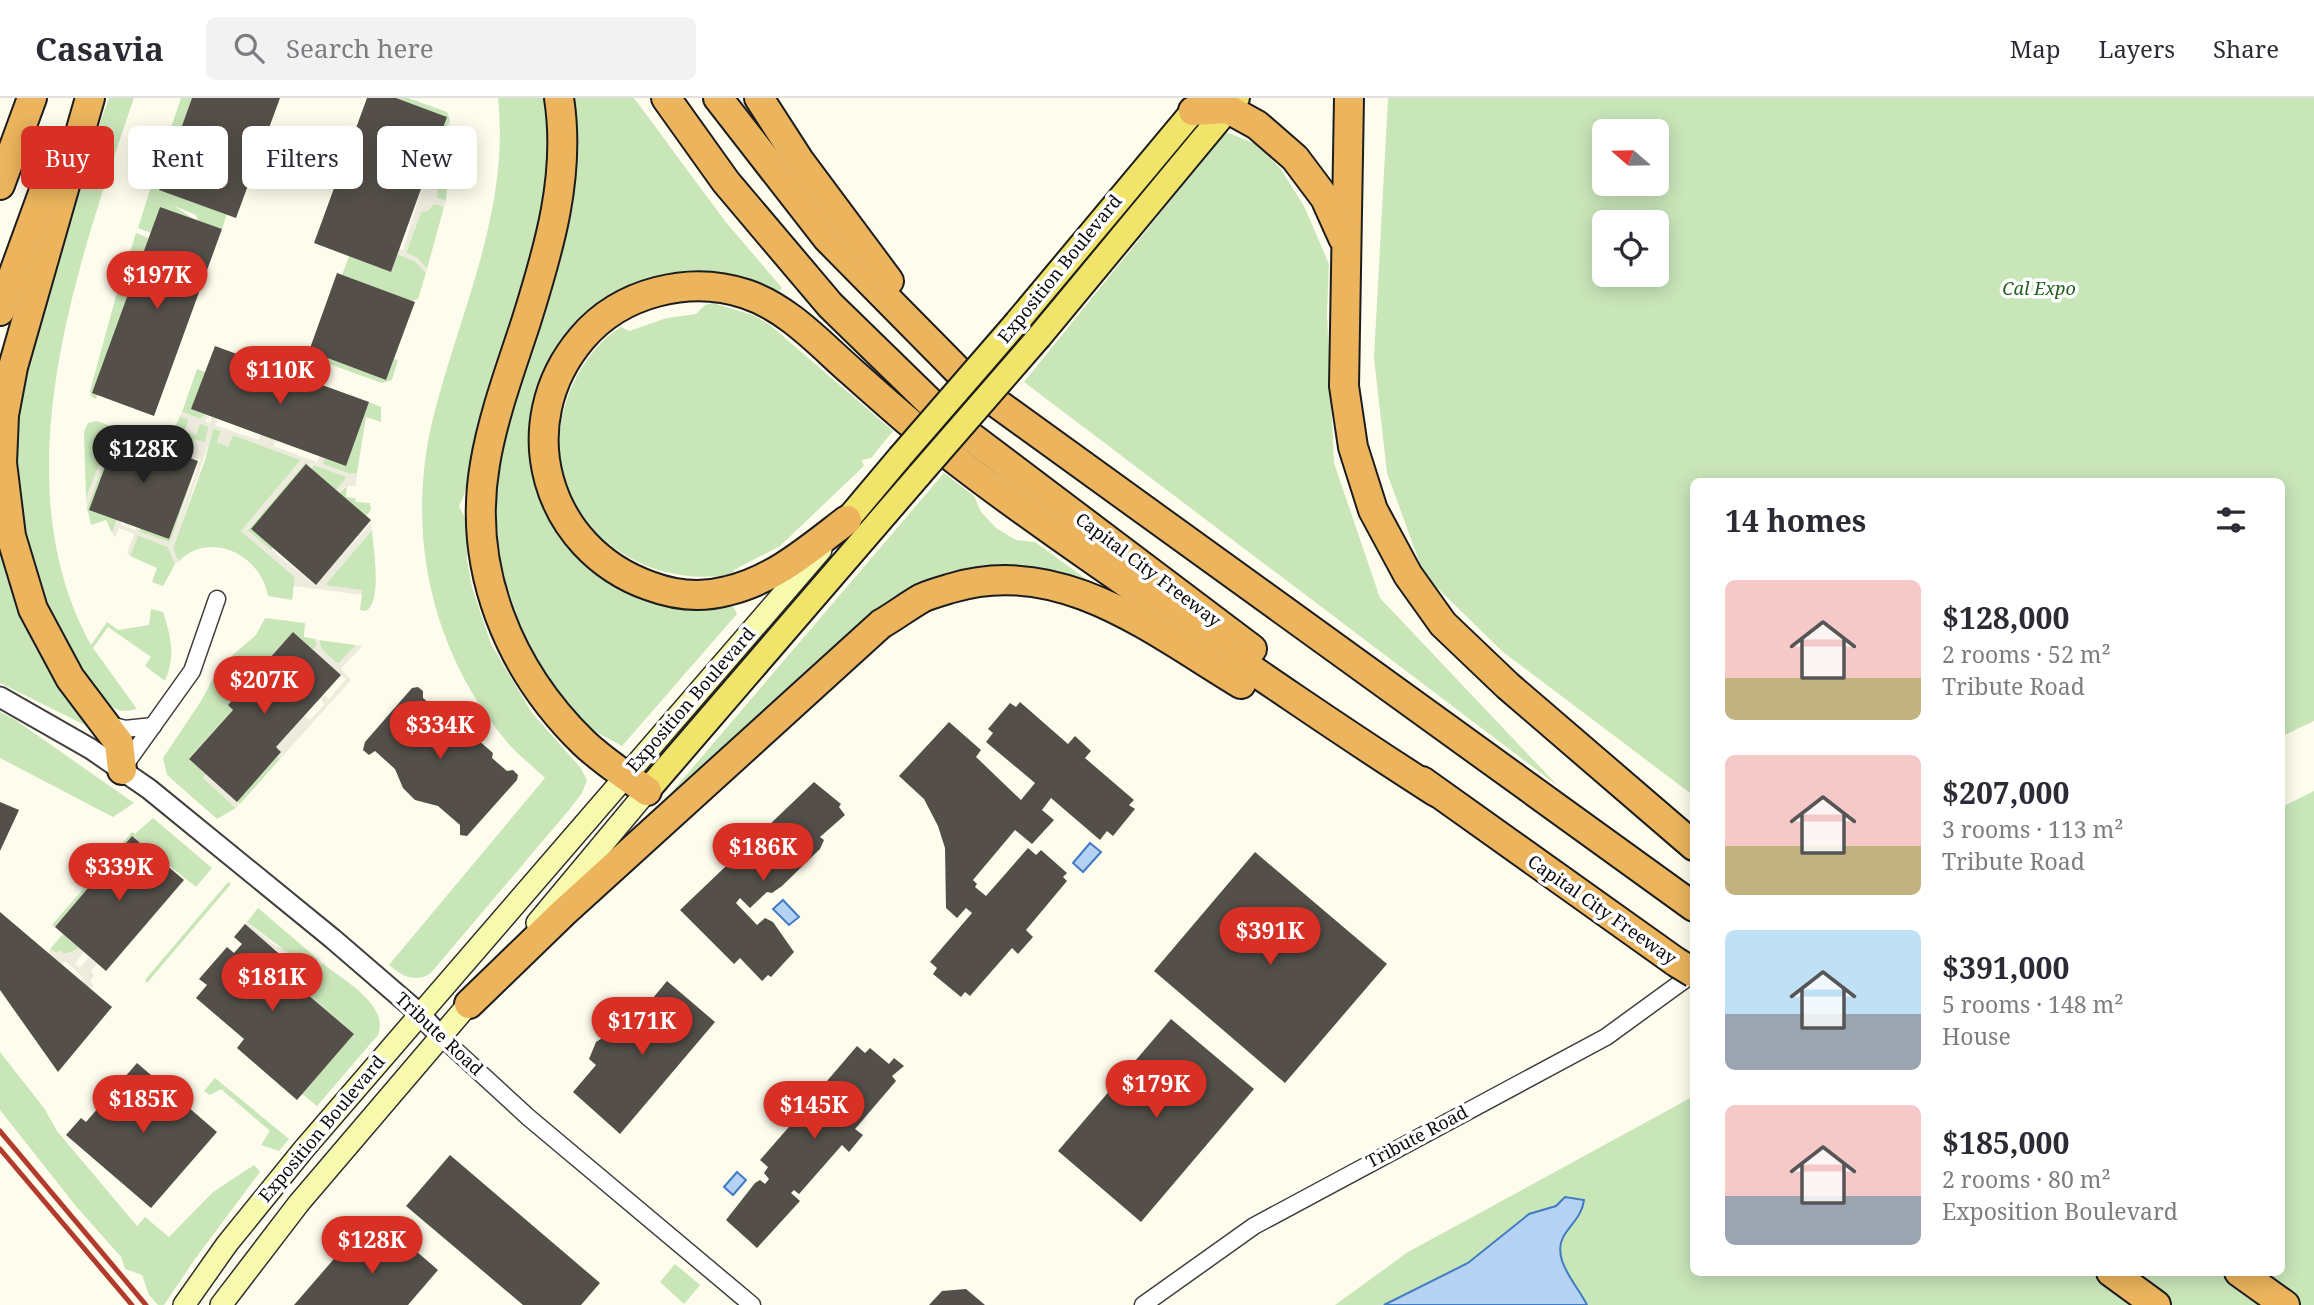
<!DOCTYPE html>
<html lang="en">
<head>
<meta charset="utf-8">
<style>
	:root { --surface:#fff; --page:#f2f2f3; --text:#2b2b33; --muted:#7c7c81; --line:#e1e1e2; --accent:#d93025 }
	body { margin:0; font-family:"Noto Serif",serif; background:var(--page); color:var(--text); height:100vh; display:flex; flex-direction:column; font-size:26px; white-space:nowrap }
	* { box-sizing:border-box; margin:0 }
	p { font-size:23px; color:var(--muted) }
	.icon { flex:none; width:38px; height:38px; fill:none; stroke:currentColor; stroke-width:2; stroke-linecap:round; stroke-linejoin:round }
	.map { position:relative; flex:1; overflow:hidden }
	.sheet { position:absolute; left:1690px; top:380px; width:595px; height:798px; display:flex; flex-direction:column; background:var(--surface); border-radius:10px; box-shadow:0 4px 18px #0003 }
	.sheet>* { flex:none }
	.banner { position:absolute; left:21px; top:28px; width:665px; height:63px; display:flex; gap:14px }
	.needle { width:46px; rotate:290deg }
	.tools { position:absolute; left:1592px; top:21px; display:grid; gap:14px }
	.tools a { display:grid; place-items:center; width:77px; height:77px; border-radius:10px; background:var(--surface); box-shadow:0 4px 18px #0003; font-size:35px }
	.price { position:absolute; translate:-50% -60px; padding:0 16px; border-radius:24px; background:var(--accent); color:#fff; font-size:23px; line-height:46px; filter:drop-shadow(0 2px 4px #0008) }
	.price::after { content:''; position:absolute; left:50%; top:42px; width:21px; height:16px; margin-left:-10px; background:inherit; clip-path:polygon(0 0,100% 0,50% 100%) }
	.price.current { background:#222; color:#fff }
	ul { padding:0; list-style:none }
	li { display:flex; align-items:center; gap:21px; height:175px; padding:0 35px }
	li span { display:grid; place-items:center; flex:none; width:196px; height:140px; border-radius:10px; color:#555 }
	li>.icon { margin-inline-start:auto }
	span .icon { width:84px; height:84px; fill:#fffc; stroke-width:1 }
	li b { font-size:30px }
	h2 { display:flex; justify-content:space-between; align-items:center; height:84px; padding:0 35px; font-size:30px }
	.tag { padding:0 24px; border-radius:10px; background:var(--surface); box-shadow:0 4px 18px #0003; font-size:24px; line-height:63px }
	.tag.current { background:var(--accent); color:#fff }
	header { display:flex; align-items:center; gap:42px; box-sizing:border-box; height:98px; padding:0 35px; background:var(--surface); border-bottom:2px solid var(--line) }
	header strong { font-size:33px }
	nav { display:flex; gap:38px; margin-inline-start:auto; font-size:24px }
	.search { width:490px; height:63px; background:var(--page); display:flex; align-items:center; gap:18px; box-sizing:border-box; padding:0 24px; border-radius:10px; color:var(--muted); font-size:26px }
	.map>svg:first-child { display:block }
</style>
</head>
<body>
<header>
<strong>Casavia</strong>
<div class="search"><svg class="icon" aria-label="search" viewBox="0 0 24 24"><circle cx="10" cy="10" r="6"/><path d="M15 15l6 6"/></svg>Search here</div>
<nav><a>Map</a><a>Layers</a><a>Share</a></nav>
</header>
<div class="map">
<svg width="2314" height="1207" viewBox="0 0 2314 1207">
	<rect width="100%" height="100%" fill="#fefded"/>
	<g fill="#c9e6b9" fill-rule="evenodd">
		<path d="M 109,0 L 134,0 C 77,168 0,382 91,547 L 107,524 L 118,532 L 149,527 L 151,511 L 163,514 C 171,539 176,557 165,583 L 145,568 L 151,559 L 108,529 L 93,550 L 137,611 C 125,614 117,614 107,605 L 103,607 L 57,538 L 25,454 L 13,343 L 20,285 L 66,122 Z"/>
		<polygon points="181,0 192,0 169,65 160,62"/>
		<polygon points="396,0 408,0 447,14 450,22 444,37 441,36 447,19"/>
		<path d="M 498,0 L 548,0 C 561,118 511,221 478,331 C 470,356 472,385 459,408 L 467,424 L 467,461 L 472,489 L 491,546 L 532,615 L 580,669 L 587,682 L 582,695 L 569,712 L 430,876 C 414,885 402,878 389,867 L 545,680 C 533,668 518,657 507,644 C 431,553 405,435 433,320 C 460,213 510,113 498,0 Z"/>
		<polygon points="568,0 634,0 725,123 782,190 778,195 742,182 575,229 539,394 557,431 587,467 633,495 732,506 737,516 622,648 592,632 578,619 526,553 495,471 491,377"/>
		<path d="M 1388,0 L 2314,0 L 2314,623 L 2282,638 L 2282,383 L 1694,383 L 1694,698 L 1503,554 L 1424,477 L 1387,375 L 1374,260 ZM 1605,33 L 1657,33 L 1657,86 L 1605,86 ZM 1605,124 L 1657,124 L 1657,177 L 1605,177 Z"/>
		<polygon points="451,33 446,103 436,100 431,85"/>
		<polygon points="1226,34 1256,46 1280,70 1304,108 1329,166 1327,216 1334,365 1380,500 1558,688 1024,284"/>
		<polygon points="151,89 227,116 222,131 198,123 196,117 174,108 195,122 160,109 151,135 138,130"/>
		<polygon points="434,105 444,109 427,171 417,160 406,155 421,114"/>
		<polygon points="136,135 149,140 130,191 120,187"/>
		<polygon points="397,156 415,163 426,175 418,201 412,203 342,177 349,158 391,174"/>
		<polygon points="118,191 129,195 96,301 91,298 90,293"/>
		<path d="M 713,205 L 753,217 L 770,227 L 893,333 L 871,360 L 862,362 L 864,368 L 780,448 L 734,472 L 734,476 C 622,497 522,396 573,286 C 583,264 600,242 621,229 L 629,233 L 667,220 L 696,216 L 705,207 Z"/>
		<polygon points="309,253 386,282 394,261 398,262 392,282 382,285 310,259"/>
		<polygon points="197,271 205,274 192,311 206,317 200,321 182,314"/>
		<polygon points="369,304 381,309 381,324 366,319 357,375 350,376 322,366 324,360 346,367"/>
		<polygon points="180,318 189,321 185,332 200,325 209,328 205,344 190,353 168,344"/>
		<polygon points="97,323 113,329 86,401 84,334 88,325"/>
		<path d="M 213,330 L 221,333 L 217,344 L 228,348 L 233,337 L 301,362 L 241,433 L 295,479 L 292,502 L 268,498 C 261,457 210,431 178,464 L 173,450 L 205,362 Z"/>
		<polygon points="114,336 117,337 90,411 117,422 112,435 106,422 91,427 87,410"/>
		<polygon points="306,364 310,365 251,431 273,450 271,453 247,433"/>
		<polygon points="314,367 347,379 336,392 311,371"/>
		<polygon points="196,368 170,445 139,434 140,430 169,441"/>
		<polygon points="944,375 974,398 981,414 996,430 1016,442 1035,444 1111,499 977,471 669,702 671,695"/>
		<polygon points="347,388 346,399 355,400 356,404 370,405 371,412 366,418 339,395"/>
		<polygon points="0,423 91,630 0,585"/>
		<path d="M 372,432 C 373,449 383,504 366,513 L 360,512 L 362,495 L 325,487 Z"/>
		<polygon points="138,437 168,449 175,466 163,488 152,484 157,470 130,458"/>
		<polygon points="265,520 305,525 304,539 315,541 317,547 313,552 293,534 228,607 233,612 189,660 206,676 203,680 236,710 217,721 167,677 163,660 201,603 220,568 256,537"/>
		<polygon points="319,542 356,547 338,566 322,552"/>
		<polygon points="0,614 14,621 134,705 113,719 0,660"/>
		<polygon points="277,659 280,661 240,706 237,704"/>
		<polygon points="2314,693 2314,1207 1335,1207 1408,1154 1694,998 1694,1174 2282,1174 2282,709"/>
		<polygon points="153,720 212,770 196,789 132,738 55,829 52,827 132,734 135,736"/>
		<polygon points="228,784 231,786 147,885 145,882"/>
		<polygon points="258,810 319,862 307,875 291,857 247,824"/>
		<path d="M 63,836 L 79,850 L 78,852 C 67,855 60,859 50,851 Z"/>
		<path d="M 322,865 C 342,881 390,907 378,937 L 317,1008 L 302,996 L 354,936 L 301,890 L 302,888 L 311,895 L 313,892 L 305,885 Z"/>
		<polygon points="0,954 44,1010 57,1033 137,1128 145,1119 169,1139 213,1094 254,1067 260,1074 195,1161 164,1207 158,1207 149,1197 142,1177 125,1171 121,1159 75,1107 0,1012"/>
		<polygon points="215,980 289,1041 279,1053 261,1047 270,1033 221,991 210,997 204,993"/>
		<polygon points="675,1166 700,1187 684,1206 660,1184"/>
	</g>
	<g fill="#edebdd">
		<polygon points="450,22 451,33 432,84 437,90 437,100 446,103 444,109 434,106 428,113 421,114 406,155 417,160 427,171 426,175 415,163 397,156 399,151 403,152 424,82 428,83 443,42 439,41 441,36 445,37"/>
		<polygon points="182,314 200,321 206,317 209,318 205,323 210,325 212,319 217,320 215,327 258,342 261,336 276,342 274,348 317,364 320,358 324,360 323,366 350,376 357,375 356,388 345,388 339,395 336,392 347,379 315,367 311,371 306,364 247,432 315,487 371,425 372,432 325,487 362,492 362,497 294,488 295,479 241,433 301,362 233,337 228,349 217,344 221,333 214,330 173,450 178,464 175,466 168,449 138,437 130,458 127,455 134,436 119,430 115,440 112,435 117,422 121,423 121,427 135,432 137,429 140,434 170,444 201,361 191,361 192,357 171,350 170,353 166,352 167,348 162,346 168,344 190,352 195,341 205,344 209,329 200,326 196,337 185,333 189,322 180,318"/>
		<polygon points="113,329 118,334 114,336 87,410 86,401"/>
		<polygon points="315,541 319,542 322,552 338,566 356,547 362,548 341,571 351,582 280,661 277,659 281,654 276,649 304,618 310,622 325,606 320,601 323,596 329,601 346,581 313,552 317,547"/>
		<polygon points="206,676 240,706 236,710 203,680"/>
		<polygon points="247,824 272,845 286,853 307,875 319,862 322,865 308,881 295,866 284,859 286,855 271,849 245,826"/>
		<polygon points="79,850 84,854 75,866 80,870 89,859 97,866 91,873 94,877 90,883 94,887 90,891 81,883 83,879 65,863 62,867 48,855 50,851 56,856 59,852 65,856"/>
	</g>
	<g fill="#b5d2f2" stroke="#407bc4" stroke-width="2">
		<polygon points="1090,745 1101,754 1083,774 1073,765"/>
		<polygon points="783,802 799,819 789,827 773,811"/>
		<polygon points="737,1074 746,1082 733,1097 724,1089"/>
		<path d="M 1565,1099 L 1584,1102 C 1582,1117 1573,1124 1565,1136 C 1549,1160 1577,1186 1587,1207 L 1384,1207 L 1468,1165 L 1529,1116 L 1556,1108 Z"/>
	</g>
	<g fill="#544f49">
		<polygon points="192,0 280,0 236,120 159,92"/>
		<polygon points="367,0 396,0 447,19 391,174 314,145"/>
		<polygon points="160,109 222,131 154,318 92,295"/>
		<polygon points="337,175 415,204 386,282 309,253"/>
		<polygon points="215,248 369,304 346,368 191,311"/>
		<polygon points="118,334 198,363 169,441 89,412"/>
		<polygon points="306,366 371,422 316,487 251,431"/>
		<polygon points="293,534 341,577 276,649 281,654 237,704 189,661 233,612 228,607"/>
		<polygon points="418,589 423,593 423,600 435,610 440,609 493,655 492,660 507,673 513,672 518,677 517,682 467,738 460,737 460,727 438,708 415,702 403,690 395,671 375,653 369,657 363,652 365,644 412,590"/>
		<polygon points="1020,604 1068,646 1075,638 1091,653 1085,660 1134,702 1129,707 1135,711 1113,738 1107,733 1100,742 1051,700 1042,712 1054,722 1032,746 1015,732 973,782 977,786 975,789 986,798 1028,750 1036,757 1041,752 1067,775 1063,779 1067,783 1026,832 1033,839 1018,856 1012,850 970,898 965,894 961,899 933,876 937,870 930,864 972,815 966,810 957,820 946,810 945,750 938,728 924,701 899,678 949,624 981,652 976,659 1021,702 1035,685 986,644 993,635 988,631 1010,605 1016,609"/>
		<polygon points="814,684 841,706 839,709 845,717 820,739 824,742 820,751 782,788 772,795 767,794 750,810 740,800 736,805 757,827 765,820 773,824 794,854 771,879 768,877 762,883 740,860 734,866 680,812"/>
		<polygon points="0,704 19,712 0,753"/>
		<polygon points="132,738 184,782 106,873 55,829"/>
		<polygon points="1255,754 1387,866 1285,985 1154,873"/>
		<polygon points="0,814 112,909 58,974 0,892"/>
		<polygon points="245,826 308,881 300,890 354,936 297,1002 237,950 244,941 196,900 207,887 199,881 227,849 234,855 242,846 234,839"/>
		<polygon points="667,883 715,924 620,1036 573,994 596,967 589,961 596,944 612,934 619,941"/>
		<polygon points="1171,921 1254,991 1141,1124 1058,1053"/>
		<polygon points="857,948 865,955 870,950 889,966 894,960 904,968 892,978 896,983 855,1031 863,1037 849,1054 842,1047 799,1096 794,1092 791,1095 800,1103 757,1150 726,1122 755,1085 760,1082 765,1086 769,1081 764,1075 768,1069 760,1062 802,1014 795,1007 808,991 815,997"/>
		<polygon points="137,965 217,1034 151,1110 66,1037 81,1020 86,1024"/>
		<polygon points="450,1057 600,1185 581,1207 523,1207 406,1108"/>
		<polygon points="387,1128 438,1172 408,1207 294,1207 346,1147 360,1159"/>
		<polygon points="966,1191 985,1207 929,1207 942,1193"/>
	</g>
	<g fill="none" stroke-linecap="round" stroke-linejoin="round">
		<g stroke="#3f3f3f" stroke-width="19">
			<g id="minor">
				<polyline points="107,626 125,631 153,628"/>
				<polyline points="122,671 192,573 217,501"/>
				<polyline points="442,940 528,1019 752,1207"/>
				<polyline points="1143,1207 1254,1128 1606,939 1694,875"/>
			</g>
		</g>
		<g stroke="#3f3f3f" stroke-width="23">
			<polyline id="tertiary" points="0,599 91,651 149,691 333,841 420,916 442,940"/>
		</g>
		<g stroke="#2e2e2e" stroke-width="24">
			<g id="secondary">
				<polyline points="537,825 647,693"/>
				<polyline points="184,1207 227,1146 304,1051 821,452"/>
				<polyline points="221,1207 299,1105 478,895"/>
			</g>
		</g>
		<g stroke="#1d1d1d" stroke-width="28">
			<g id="primary">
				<polyline points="1017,224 1204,0"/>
				<polyline points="1039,239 1237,0"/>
				<polyline points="847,422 900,359"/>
				<polyline points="647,693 920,376"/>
			</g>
		</g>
		<g stroke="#1d1d1d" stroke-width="32">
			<g id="motorway">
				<polyline points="90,0 13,269 4,317 2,365 11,438 33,511 70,580 119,645 122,672"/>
				<path d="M 559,0 C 571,77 549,151 526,224 C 511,270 493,318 485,366 C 467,471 509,572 584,645 C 603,663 626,678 647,693"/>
				<polyline points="666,0 726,84 830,207 946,320 1252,551"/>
				<polyline points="718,0 827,140 973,288 1694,809"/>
				<polyline points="759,0 799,62 889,183"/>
				<polyline points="1349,0 1344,288 1353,349 1373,412 1408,477 1443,526 1508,588 1694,748"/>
				<polyline points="1193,13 1228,11 1257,27 1295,60 1325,100 1343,140"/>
				<polyline points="0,87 32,0"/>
				<polyline points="0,213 47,84"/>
				<path d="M 847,422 C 809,451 774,482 727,493 C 701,500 674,497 650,488 C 545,451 509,326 582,240 C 621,194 690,177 746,196 C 788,210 820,246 852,274 C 889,307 926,340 966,370 C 1026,416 1089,459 1151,502 C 1245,567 1339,632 1436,694"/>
				<polyline points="1422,683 1676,864"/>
				<path d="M 469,906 L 563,815 L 881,526 C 895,518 908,508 922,500 C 931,496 942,493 952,490 C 1060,457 1153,533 1241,586"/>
				<polyline points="2111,1174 2156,1207"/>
				<polyline points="2239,1174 2285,1207"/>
			</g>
		</g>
		<use href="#minor" stroke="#fff" stroke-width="16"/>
		<use href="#tertiary" stroke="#fff" stroke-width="19"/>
		<use href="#secondary" stroke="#f7faac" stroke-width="21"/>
		<use href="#primary" stroke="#f0e46b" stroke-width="24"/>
		<use href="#motorway" stroke="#ebb45d" stroke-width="28"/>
		<g stroke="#b33b2d" stroke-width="5">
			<polyline points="0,1033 146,1207"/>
			<polyline points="0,1051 132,1207"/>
		</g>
		<g stroke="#1d1d1d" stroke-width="28" stroke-linecap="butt">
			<g id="primary-bridge">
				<polyline points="900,359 1017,224"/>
				<polyline points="920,376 1039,239"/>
			</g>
		</g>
		<g stroke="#1d1d1d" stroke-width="32" stroke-linecap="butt">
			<polyline id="motorway-bridge" points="1676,864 1694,875"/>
		</g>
		<use href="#primary-bridge" stroke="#f0e46b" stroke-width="24"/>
		<use href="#motorway-bridge" stroke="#ebb45d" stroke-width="28"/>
	</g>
	<g text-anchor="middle" stroke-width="7" stroke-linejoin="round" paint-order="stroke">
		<g font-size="18" fill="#0c0c0c" stroke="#fff">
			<text transform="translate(1060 171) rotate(-51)" y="6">Exposition Boulevard</text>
			<text transform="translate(1148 472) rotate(37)" y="6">Capital City Freeway</text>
			<text transform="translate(691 602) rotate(-49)" y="6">Exposition Boulevard</text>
			<text transform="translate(1602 812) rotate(35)" y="6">Capital City Freeway</text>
			<text transform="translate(439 936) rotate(43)" y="6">Tribute Road</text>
			<text transform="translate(322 1031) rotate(-50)" y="6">Exposition Boulevard</text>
			<text transform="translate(1417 1039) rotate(-28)" y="6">Tribute Road</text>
		</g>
		<g font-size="18" font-style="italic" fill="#246021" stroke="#fff">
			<text x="2039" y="197">Cal Expo</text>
		</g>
	</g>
</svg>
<div class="tools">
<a><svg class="needle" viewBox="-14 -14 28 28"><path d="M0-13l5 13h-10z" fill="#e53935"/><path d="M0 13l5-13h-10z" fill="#7c7c81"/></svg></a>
<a><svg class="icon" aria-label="locate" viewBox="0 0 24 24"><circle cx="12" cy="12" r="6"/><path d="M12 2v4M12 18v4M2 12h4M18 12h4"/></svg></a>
</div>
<b class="price" style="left:157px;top:213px">$197K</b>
<b class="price" style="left:280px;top:308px">$110K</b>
<b class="price current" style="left:143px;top:387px">$128K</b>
<b class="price" style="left:264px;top:618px">$207K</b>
<b class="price" style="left:440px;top:663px">$334K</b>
<b class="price" style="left:763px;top:785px">$186K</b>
<b class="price" style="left:119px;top:805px">$339K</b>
<b class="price" style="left:1270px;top:869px">$391K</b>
<b class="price" style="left:272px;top:915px">$181K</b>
<b class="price" style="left:642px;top:959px">$171K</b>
<b class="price" style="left:1156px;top:1022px">$179K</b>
<b class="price" style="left:143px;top:1037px">$185K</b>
<b class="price" style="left:814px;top:1043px">$145K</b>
<b class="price" style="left:372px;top:1178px">$128K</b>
<div class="banner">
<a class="tag current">Buy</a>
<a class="tag">Rent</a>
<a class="tag">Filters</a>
<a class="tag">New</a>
</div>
<section class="sheet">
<h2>14 homes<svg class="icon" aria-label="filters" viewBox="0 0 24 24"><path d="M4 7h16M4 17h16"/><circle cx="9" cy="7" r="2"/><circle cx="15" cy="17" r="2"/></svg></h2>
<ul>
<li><span style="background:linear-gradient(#f6c9c9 70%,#c2b280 0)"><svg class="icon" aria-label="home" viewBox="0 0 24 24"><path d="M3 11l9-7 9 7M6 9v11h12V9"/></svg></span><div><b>$128,000</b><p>2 rooms · 52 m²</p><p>Tribute Road</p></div></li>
<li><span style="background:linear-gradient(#f6c9c9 65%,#c2b280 0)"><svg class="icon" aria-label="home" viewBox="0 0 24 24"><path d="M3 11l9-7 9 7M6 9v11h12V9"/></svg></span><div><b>$207,000</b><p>3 rooms · 113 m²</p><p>Tribute Road</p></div></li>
<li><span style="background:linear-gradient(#bfe0f5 60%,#9aa5b1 0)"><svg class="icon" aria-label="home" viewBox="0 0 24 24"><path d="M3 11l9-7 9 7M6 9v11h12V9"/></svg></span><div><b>$391,000</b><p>5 rooms · 148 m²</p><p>House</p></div></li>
<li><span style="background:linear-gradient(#f6c9c9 65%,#9aa5b1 0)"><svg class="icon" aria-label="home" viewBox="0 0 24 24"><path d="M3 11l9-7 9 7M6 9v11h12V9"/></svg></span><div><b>$185,000</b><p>2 rooms · 80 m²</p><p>Exposition Boulevard</p></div></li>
</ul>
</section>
</div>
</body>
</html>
